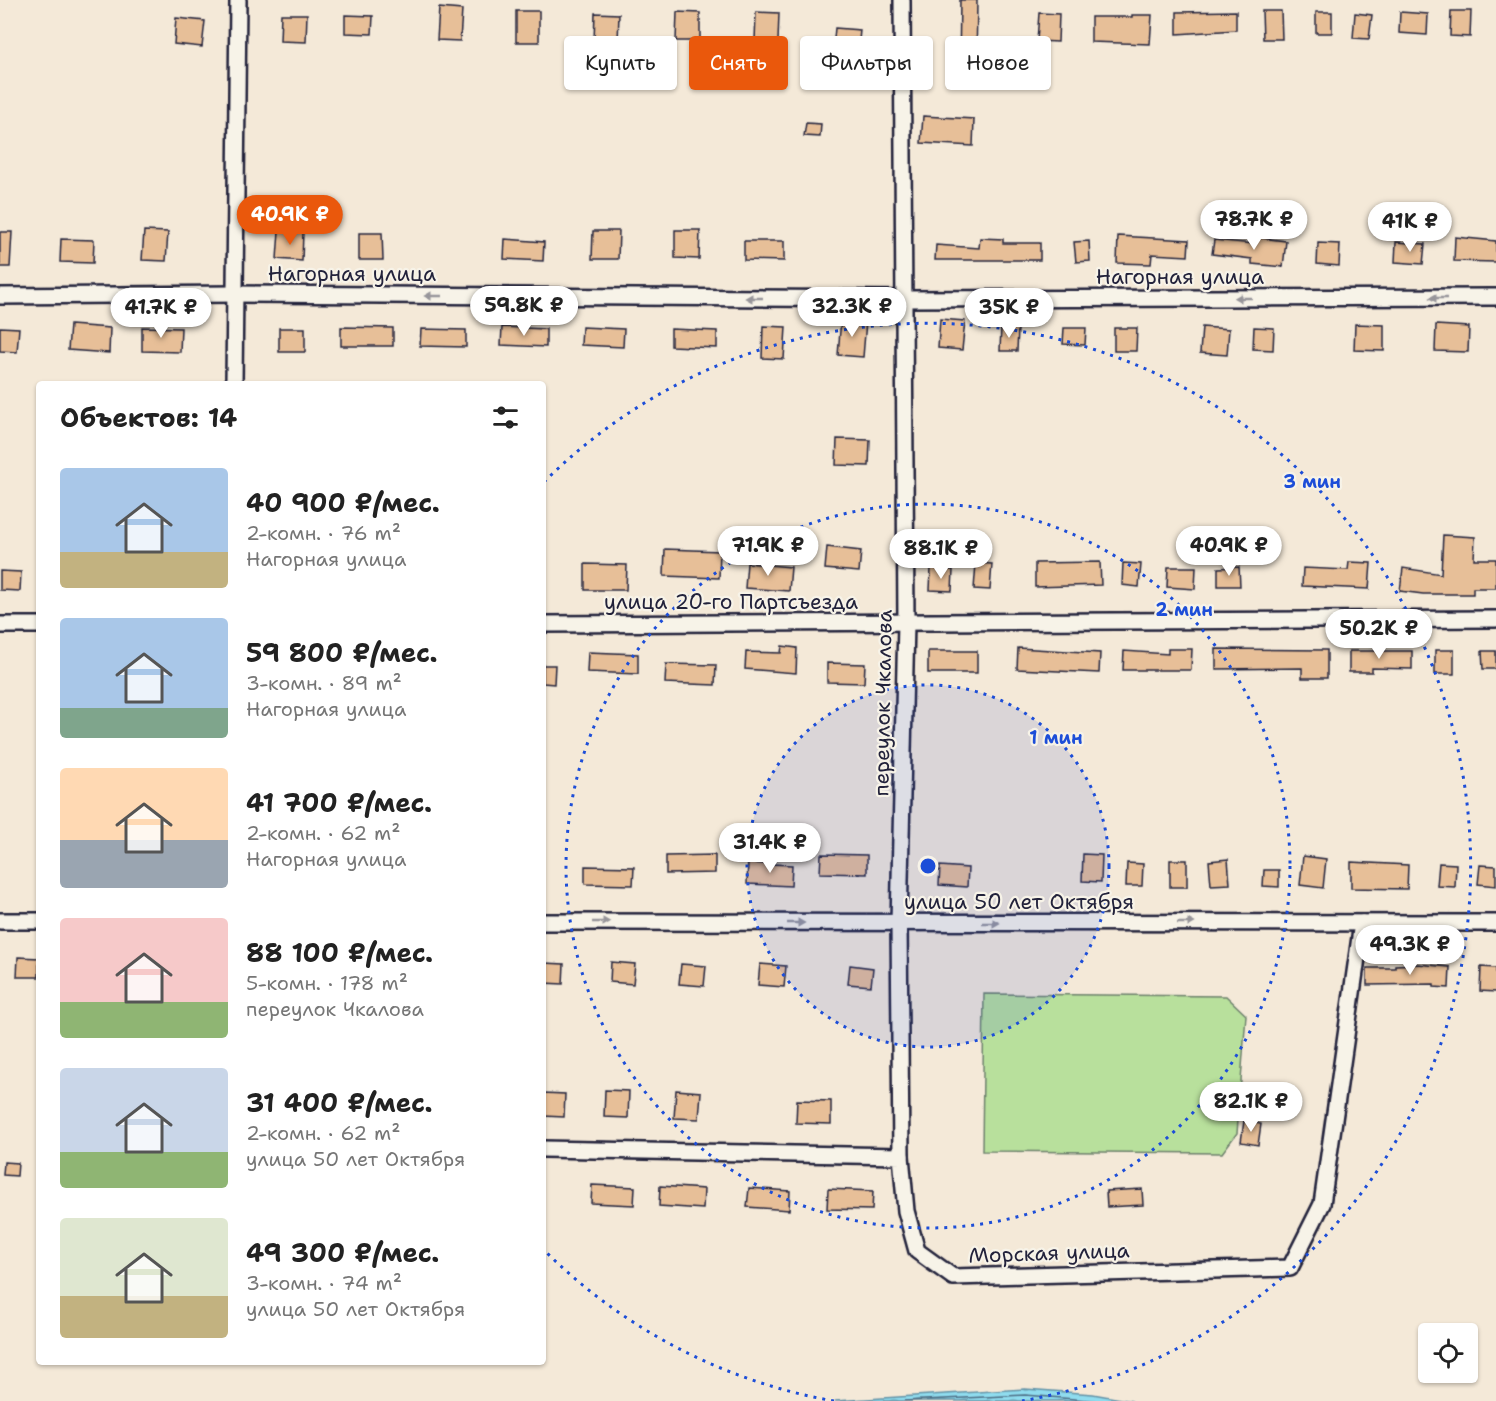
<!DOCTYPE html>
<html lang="ru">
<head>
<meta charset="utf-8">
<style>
	:root { --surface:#fff; --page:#f6f6f6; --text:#222; --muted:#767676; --accent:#ea580c }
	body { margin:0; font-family:"Shantell Sans",sans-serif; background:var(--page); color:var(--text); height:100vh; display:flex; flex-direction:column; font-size:22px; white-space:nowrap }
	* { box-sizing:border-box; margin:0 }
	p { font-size:20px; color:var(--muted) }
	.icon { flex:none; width:33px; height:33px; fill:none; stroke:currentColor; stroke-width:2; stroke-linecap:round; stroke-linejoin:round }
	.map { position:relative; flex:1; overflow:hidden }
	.drawer { position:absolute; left:36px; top:381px; width:510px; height:984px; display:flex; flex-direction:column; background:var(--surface); border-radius:6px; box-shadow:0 2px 4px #0004 }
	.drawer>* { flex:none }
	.top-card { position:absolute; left:564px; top:36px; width:570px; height:54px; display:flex; gap:12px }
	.tools { position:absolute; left:1418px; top:1323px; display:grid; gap:12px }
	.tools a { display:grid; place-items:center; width:60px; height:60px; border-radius:6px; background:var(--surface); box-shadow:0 2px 4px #0004; font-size:30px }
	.price { position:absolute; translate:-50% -51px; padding:0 14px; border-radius:21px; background:#fff; color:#222; font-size:20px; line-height:39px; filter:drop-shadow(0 2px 3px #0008) }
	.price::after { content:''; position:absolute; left:50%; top:36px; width:18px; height:14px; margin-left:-9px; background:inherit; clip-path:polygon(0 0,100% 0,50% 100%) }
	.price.on { background:var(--accent); color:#fff }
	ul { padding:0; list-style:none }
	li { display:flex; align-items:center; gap:18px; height:150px; padding:0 24px }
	li span { display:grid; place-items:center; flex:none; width:168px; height:120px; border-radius:6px; color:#555 }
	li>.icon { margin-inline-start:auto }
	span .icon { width:72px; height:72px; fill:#fffc; stroke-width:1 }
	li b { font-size:26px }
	h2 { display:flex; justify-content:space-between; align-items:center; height:72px; padding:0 24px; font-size:26px }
	.tag { padding:0 21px; border-radius:6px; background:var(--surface); box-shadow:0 2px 4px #0004; font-size:21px; line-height:54px }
	.tag.on { background:var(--accent); color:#fff }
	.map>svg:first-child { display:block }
</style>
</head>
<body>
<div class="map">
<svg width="1496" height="1401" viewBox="0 0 1496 1401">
	<defs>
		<pattern id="water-waves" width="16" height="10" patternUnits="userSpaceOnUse" patternTransform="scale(1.5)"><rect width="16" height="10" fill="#8fdcee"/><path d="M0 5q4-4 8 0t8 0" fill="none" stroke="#7bbccd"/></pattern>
	</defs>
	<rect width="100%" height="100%" fill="#f4e9d8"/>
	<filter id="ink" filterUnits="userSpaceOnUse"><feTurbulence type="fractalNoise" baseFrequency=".0167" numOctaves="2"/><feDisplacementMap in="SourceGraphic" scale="12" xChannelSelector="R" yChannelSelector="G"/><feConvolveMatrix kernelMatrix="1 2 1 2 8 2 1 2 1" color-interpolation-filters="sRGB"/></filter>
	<g filter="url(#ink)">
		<polygon fill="#b8e09c" stroke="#6d816c" stroke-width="1.5" points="984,994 1226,996 1246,1015 1237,1133 1222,1153 982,1151"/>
		<polygon fill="url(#water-waves)" stroke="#6392a6" stroke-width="1.5" points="1025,1389 1093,1394 1132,1401 835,1401"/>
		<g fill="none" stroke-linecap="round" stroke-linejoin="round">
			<polyline stroke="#4e6c83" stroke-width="1.5" points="904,1401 1025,1395 1099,1401"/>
		</g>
		<g fill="#e7bf98" stroke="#22223b" stroke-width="1.5">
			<polygon points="960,0 977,0 976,69 959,69"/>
			<polygon points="439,8 462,10 460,41 437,40"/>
			<rect x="516" y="11" width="23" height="31"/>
			<polygon points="1236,11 1236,30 1177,34 1177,12"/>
			<polygon points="1262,11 1281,11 1282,39 1263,39"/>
			<polygon points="1451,11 1471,11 1470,37 1450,36"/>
			<polygon points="677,12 700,13 700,41 676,41"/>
			<polygon points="756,12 779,13 778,41 755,41"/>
			<rect x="1316" y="12" width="16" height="21"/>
			<polygon points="1400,12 1428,14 1427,35 1399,33"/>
			<polygon points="595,13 619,14 618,41 594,41"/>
			<polygon points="1039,13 1059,14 1058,42 1037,41"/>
			<polygon points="1355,13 1372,15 1369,39 1353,38"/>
			<polygon points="281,14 307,14 306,42 280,41"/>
			<polygon points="345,15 373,16 372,34 345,33"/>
			<polygon points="1132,15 1152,15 1150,44 1091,42 1091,17 1132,17"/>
			<polygon points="176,18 205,21 202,47 174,44"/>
			<polygon points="835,28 860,30 858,51 833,49"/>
			<polygon points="923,116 974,119 973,146 921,143"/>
			<polygon points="806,123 821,124 820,137 804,136"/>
			<polygon points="675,230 700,230 699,259 675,258"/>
			<polygon points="144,231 168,232 166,261 142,260"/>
			<polygon points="279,231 303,232 302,261 277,259"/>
			<polygon points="593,231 619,231 618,259 592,259"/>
			<polygon points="0,232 12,232 10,267 0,267"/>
			<polygon points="359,233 382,233 383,260 359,260"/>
			<polygon points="1118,236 1189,240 1188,256 1152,254 1151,264 1117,263"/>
			<polygon points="1254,237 1286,241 1283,267 1252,264 1252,259 1212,254 1214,240 1254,244"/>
			<polygon points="1455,237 1496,241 1496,262 1454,261"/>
			<polygon points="980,238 1003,239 1003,243 1040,243 1040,260 935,260 936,245 979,248"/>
			<polygon points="61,239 94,240 93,263 60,262"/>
			<polygon points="505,239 544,242 543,261 504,259"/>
			<polygon points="744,241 784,241 784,261 744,260"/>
			<polygon points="1089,241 1090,261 1076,262 1074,242"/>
			<polygon points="1396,242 1425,244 1423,264 1395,262"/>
			<polygon points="1318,243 1340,244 1339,266 1317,264"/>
			<polygon points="841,319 866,321 863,357 838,355"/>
			<polygon points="940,319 965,321 962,350 938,348"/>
			<polygon points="1355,324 1384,325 1384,351 1354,350"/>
			<polygon points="70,325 110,328 109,353 68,350"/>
			<polygon points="1436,325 1469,327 1468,352 1435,351"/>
			<polygon points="763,326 786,327 784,359 762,358"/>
			<polygon points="0,327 19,328 17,352 0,351"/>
			<polygon points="142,327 181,328 180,352 142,351"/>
			<polygon points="341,327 393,328 393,346 341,346"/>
			<polygon points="502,327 546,329 546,347 501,345"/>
			<polygon points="582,327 624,329 623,347 581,345"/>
			<polygon points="1001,327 1018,328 1017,351 1000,351"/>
			<polygon points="1202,327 1229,329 1227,355 1200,353"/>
			<polygon points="1254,327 1274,328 1273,350 1253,349"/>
			<rect x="279" y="328" width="26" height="24"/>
			<polygon points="1064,328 1086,328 1085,345 1063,344"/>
			<polygon points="1114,328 1137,328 1136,351 1114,351"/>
			<polygon points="421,329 466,330 466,347 420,346"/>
			<polygon points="671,329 717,331 717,348 671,346"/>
			<polygon points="837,439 870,440 869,466 836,465"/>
			<polygon points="1443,535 1475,537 1474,559 1496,559 1496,588 1473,588 1473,594 1423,594 1400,591 1403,568 1441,574"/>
			<polygon points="827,547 861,551 859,572 825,569"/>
			<polygon points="665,549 720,551 719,578 664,576"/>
			<polygon points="1100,562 1101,585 1035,587 1035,563"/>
			<polygon points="1349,562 1371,563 1369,589 1302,586 1303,568 1348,570"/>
			<polygon points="747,563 791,567 789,591 745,588"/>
			<polygon points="976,563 992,564 990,590 974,589"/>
			<polygon points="1123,563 1141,564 1139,587 1122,585"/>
			<polygon points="585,564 627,565 626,590 585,590"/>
			<polygon points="1168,567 1196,567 1195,589 1167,587"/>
			<polygon points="1239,567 1240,586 1218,586 1218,568"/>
			<polygon points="931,568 953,570 952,591 930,590"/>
			<polygon points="0,571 21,572 20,591 0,590"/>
			<polygon points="782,646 797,648 796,673 745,669 746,652 781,653"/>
			<polygon points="1018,648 1100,653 1099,673 1017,669"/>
			<polygon points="1168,649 1192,649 1191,670 1123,670 1124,651 1168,654"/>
			<polygon points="1216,649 1327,650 1327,678 1302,678 1302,668 1216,669"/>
			<rect x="1435" y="650" width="19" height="24"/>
			<rect x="928" y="651" width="49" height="22"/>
			<polygon points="1349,651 1412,651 1412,669 1372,668 1372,672 1349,672"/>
			<polygon points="1482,651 1496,651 1496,669 1483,669"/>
			<polygon points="588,652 638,654 638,674 587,672"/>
			<polygon points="827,663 865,664 864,683 827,682"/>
			<polygon points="666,664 716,665 715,685 665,683"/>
			<polygon points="543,665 555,665 554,684 543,683"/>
			<polygon points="821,854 867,855 867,874 820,873"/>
			<polygon points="1083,854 1102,855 1101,882 1082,881"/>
			<polygon points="715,855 715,873 666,874 666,856"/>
			<polygon points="1303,856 1326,859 1323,888 1300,885"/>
			<polygon points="1228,859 1230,884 1211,885 1209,861"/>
			<rect x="1170" y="860" width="17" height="27"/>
			<polygon points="1351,862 1408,865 1407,889 1351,888"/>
			<polygon points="748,863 792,865 791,886 747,884"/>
			<polygon points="1127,863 1143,864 1142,886 1126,886"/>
			<polygon points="1439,863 1456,864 1455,887 1437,886"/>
			<polygon points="1480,865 1496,866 1496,886 1478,884"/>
			<polygon points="585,866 634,867 633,885 585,884"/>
			<polygon points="940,866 968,868 967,887 939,885"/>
			<polygon points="1264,870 1279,870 1279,887 1263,886"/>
			<polygon points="18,957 39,958 39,977 17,977"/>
			<polygon points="611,962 635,964 633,984 610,982"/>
			<polygon points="544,963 564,964 563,984 543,983"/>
			<polygon points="681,964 706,966 704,986 679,984"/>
			<polygon points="760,964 786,966 784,987 758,985"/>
			<polygon points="1418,964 1450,967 1449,988 1434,987 1434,984 1367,985 1367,968 1395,968 1395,965"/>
			<polygon points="850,965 873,968 871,986 848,984"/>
			<polygon points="1481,967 1496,968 1496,992 1480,991"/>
			<polygon points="605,1090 629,1091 628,1118 604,1117"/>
			<polygon points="676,1090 701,1092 699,1119 674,1118"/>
			<polygon points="543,1093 565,1094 564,1117 543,1116"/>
			<polygon points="797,1100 831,1101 831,1124 796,1123"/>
			<polygon points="1244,1121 1261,1124 1258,1145 1241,1142"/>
			<polygon points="4,1162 18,1163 17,1176 3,1175"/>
			<polygon points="592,1185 635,1187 634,1205 591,1203"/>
			<polygon points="660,1186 704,1189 703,1209 659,1206"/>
			<polygon points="749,1188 790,1191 789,1210 747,1207"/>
			<polygon points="828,1189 873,1191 872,1210 827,1209"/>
			<polygon points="1142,1189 1143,1205 1107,1207 1106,1191"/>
		</g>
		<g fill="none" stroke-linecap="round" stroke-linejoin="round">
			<g stroke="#22223b" stroke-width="20">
				<g id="minor">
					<polyline points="0,296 236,294 904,299 1496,297"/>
					<polyline points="234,384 238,0"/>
					<polyline points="543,624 1496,619"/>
					<polyline points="0,625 39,625"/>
					<polyline points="0,921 39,921"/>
					<polyline points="543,922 1496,923"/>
					<polyline points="543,1149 901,1156 906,1211 917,1251 953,1277 1290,1268 1322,1204 1362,923"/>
					<polyline points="901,1156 899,923 906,623 902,0"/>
				</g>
			</g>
			<use href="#minor" stroke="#f7f3e8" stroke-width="15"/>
		</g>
		<defs><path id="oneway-solid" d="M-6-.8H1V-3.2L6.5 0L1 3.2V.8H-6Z" transform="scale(1.5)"/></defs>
		<g fill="#97959a">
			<use href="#oneway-solid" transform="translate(433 296) rotate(-180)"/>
			<use href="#oneway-solid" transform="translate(754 298) rotate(-180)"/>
			<use href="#oneway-solid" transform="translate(1243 298) rotate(180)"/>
			<use href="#oneway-solid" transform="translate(1438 298) rotate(180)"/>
			<use href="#oneway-solid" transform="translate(601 922)"/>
			<use href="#oneway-solid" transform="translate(796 923)"/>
			<use href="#oneway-solid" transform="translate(991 923)"/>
			<use href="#oneway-solid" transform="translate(1186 923)"/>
		</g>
	</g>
	<circle cx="928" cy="866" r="181" fill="#1d4ed8" fill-opacity=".12"/>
	<g fill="none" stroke="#1d4ed8" stroke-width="3" stroke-dasharray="3 6">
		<circle cx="928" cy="866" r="181"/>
		<circle cx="928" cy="866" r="362"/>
		<path d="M834 1401A543 543 0 0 1 544 1250M544 482A543 543 0 1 1 1022 1401"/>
	</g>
	<g text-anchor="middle" stroke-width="4.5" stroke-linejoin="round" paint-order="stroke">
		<g font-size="21" fill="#22223b" stroke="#f7f3e8">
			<text x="352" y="281">Нагорная улица</text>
			<text x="1180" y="284">Нагорная улица</text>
			<text x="731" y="609">улица 20-го Партсъезда</text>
			<text transform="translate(883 703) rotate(-89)" y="7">переулок Чкалова</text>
			<text x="1019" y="909">улица 50 лет Октября</text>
			<text transform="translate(1049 1253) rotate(-2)" y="7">Морская улица</text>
		</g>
	</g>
	<circle cx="928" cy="866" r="9" fill="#1d4ed8" stroke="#f7f3e8" stroke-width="3"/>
	<g font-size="18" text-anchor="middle" font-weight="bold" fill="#1d4ed8" stroke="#f7f3e8" stroke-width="4.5" stroke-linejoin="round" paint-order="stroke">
		<text x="1312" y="488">3 мин</text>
		<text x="1184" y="616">2 мин</text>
		<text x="1056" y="744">1 мин</text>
	</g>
</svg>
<div class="tools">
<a><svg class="icon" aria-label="locate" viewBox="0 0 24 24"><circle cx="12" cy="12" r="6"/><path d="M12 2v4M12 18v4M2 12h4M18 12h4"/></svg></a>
</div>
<b class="price on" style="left:290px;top:246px">40.9K ₽</b>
<b class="price" style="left:1254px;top:251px">78.7K ₽</b>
<b class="price" style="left:1410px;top:253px">41K ₽</b>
<b class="price" style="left:524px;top:337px">59.8K ₽</b>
<b class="price" style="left:852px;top:338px">32.3K ₽</b>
<b class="price" style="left:161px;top:339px">41.7K ₽</b>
<b class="price" style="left:1009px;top:339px">35K ₽</b>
<b class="price" style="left:768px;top:577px">71.9K ₽</b>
<b class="price" style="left:1229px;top:577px">40.9K ₽</b>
<b class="price" style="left:941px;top:580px">88.1K ₽</b>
<b class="price" style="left:1379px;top:660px">50.2K ₽</b>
<b class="price" style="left:770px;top:874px">31.4K ₽</b>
<b class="price" style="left:1410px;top:976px">49.3K ₽</b>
<b class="price" style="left:1251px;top:1133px">82.1K ₽</b>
<div class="top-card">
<a class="tag">Купить</a>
<a class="tag on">Снять</a>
<a class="tag">Фильтры</a>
<a class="tag">Новое</a>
</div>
<section class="drawer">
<h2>Объектов: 14<svg class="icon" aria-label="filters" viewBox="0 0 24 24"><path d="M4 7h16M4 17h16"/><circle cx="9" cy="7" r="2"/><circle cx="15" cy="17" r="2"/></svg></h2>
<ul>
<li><span style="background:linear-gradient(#a9c7e8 70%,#c2b280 0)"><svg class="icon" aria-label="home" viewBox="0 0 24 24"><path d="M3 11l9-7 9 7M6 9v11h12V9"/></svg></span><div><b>40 900 ₽/мес.</b><p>2-комн. · 76 m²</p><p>Нагорная улица</p></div></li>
<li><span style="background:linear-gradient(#a9c7e8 75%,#7fa58c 0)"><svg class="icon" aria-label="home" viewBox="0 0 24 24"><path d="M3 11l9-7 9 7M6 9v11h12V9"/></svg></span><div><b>59 800 ₽/мес.</b><p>3-комн. · 89 m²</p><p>Нагорная улица</p></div></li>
<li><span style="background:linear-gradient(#ffd9b3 60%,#9aa5b1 0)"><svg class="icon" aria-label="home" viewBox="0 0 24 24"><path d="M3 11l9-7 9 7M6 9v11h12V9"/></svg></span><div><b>41 700 ₽/мес.</b><p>2-комн. · 62 m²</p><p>Нагорная улица</p></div></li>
<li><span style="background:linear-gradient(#f6c9c9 70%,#8fb573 0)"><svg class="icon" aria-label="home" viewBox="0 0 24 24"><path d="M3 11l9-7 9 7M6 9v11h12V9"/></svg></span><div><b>88 100 ₽/мес.</b><p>5-комн. · 178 m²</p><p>переулок Чкалова</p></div></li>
<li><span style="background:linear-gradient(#c9d6e8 70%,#8fb573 0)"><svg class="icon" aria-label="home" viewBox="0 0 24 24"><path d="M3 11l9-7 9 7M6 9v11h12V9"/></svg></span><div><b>31 400 ₽/мес.</b><p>2-комн. · 62 m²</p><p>улица 50 лет Октября</p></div></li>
<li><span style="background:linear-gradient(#dfe7d0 65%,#c2b280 0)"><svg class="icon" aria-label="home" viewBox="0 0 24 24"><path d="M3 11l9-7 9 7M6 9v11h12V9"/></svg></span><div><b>49 300 ₽/мес.</b><p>3-комн. · 74 m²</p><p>улица 50 лет Октября</p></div></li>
</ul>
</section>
</div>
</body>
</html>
